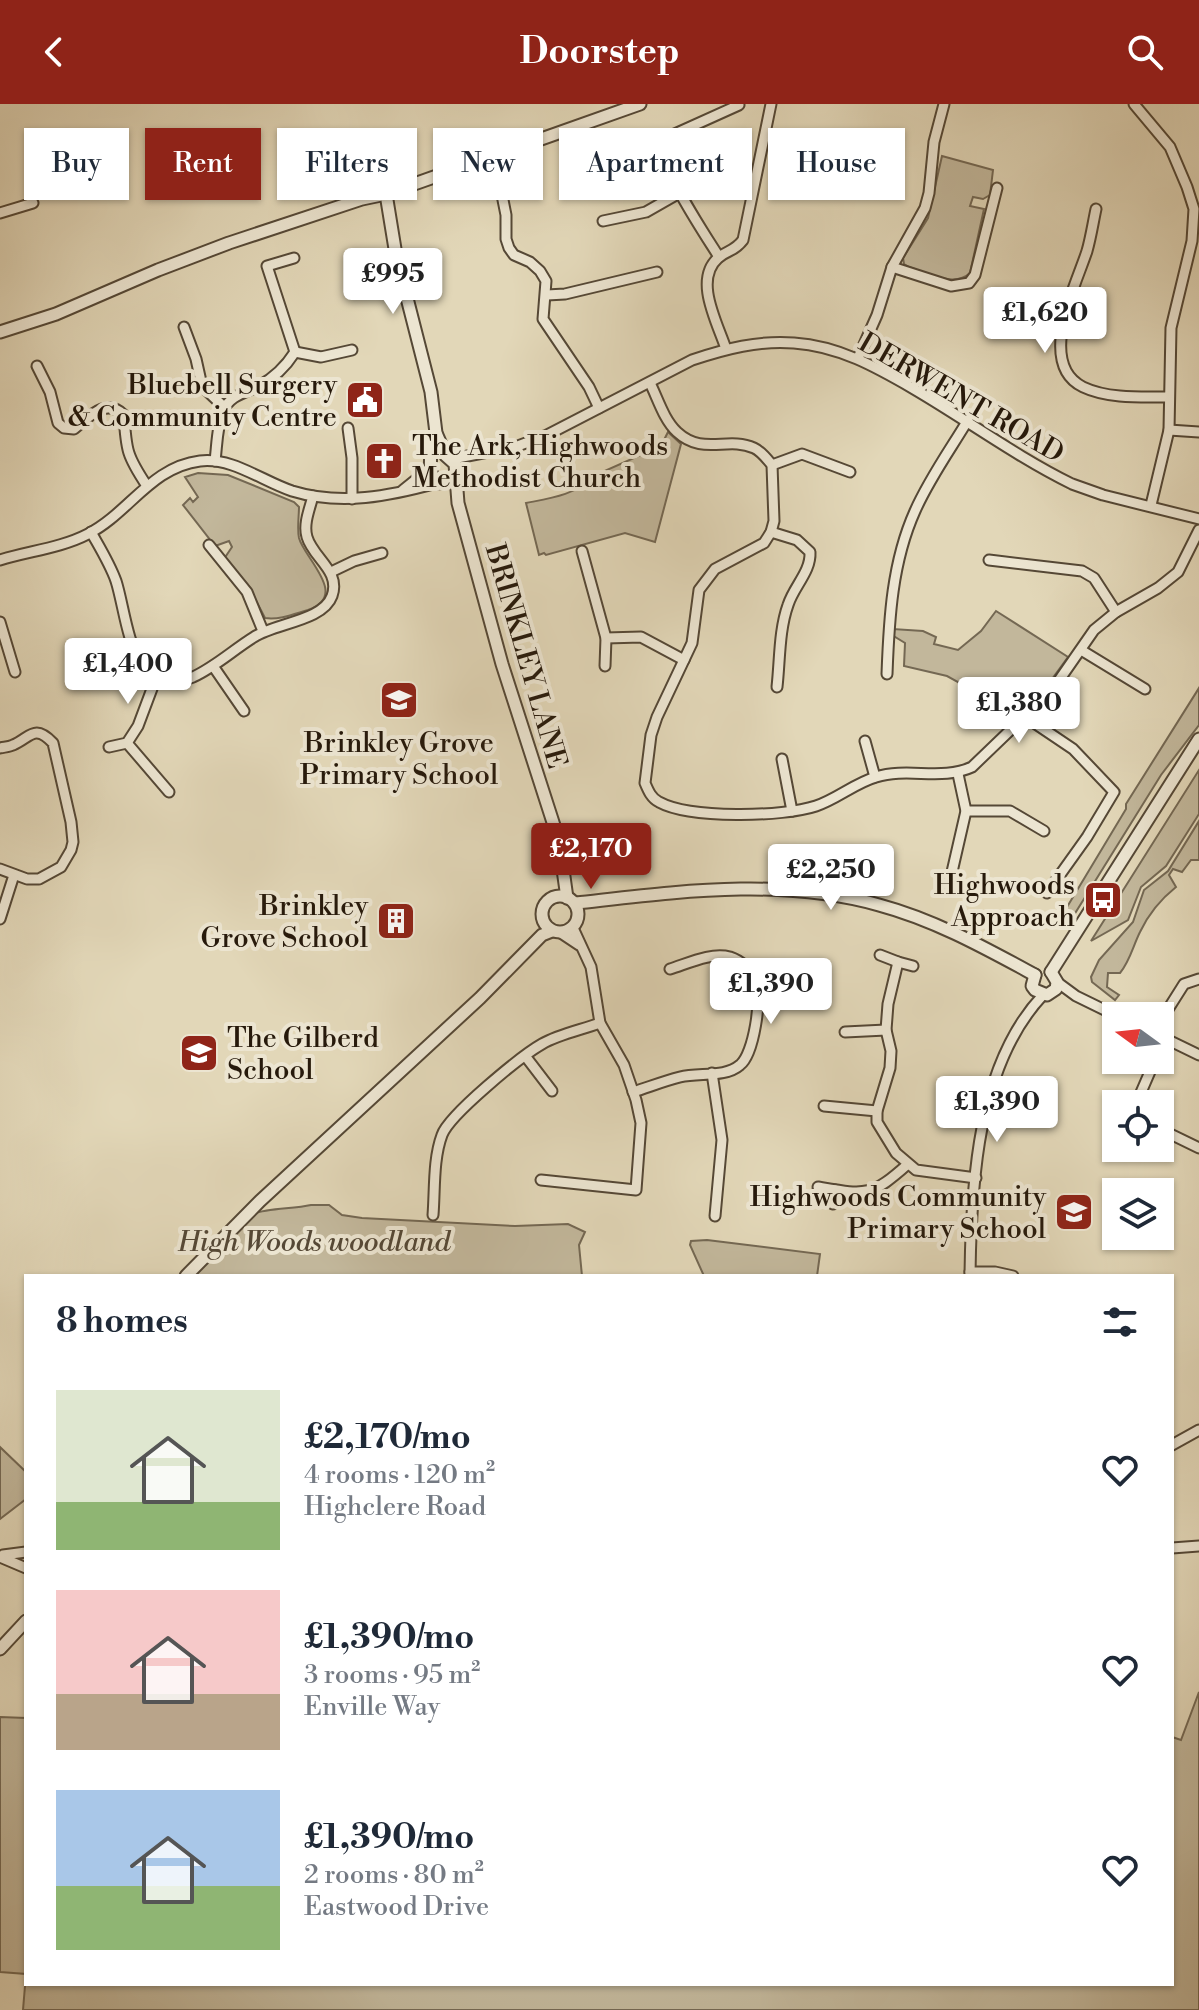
<!DOCTYPE html>
<html lang="en">
<head>
<meta charset="utf-8">
<style>
	:root { --surface:#fff; --page:#f6f6f7; --text:#1f2937; --muted:#747a83; --accent:#8f2418 }
	body { margin:0; font-family:"Libre Bodoni",serif; background:var(--page); color:var(--text); height:100vh; display:flex; flex-direction:column; font-size:30px; white-space:nowrap }
	* { box-sizing:border-box; margin:0 }
	p { font-size:26px; color:var(--muted) }
	.icon { flex:none; width:44px; height:44px; fill:none; stroke:currentColor; stroke-width:2; stroke-linecap:round; stroke-linejoin:round }
	.map { position:relative; flex:1; overflow:hidden }
	.side { position:absolute; left:24px; top:1170px; width:1150px; height:712px; display:flex; flex-direction:column; background:var(--surface); border-radius:0px; box-shadow:0 2px 6px #0004 }
	.side>* { flex:none }
	.banner { position:absolute; left:24px; top:24px; width:1152px; height:72px; display:flex; gap:16px }
	.needle { width:52px; rotate:285deg }
	.fabs { position:absolute; left:1102px; top:898px; display:grid; gap:16px }
	.fabs a { display:grid; place-items:center; width:72px; height:72px; border-radius:0px; background:var(--surface); box-shadow:0 2px 6px #0004; font-size:40px }
	.price { position:absolute; translate:-50% -68px; padding:0 18px; border-radius:8px; background:#fff; color:#222; font-size:26px; line-height:52px; filter:drop-shadow(0 2px 4px #0008) }
	.price::after { content:''; position:absolute; left:50%; top:48px; width:24px; height:18px; margin-left:-12px; background:inherit; clip-path:polygon(0 0,100% 0,50% 100%) }
	.price.active { background:var(--accent); color:#fff }
	ul { padding:0; list-style:none }
	li { display:flex; align-items:center; gap:24px; height:200px; padding:0 32px }
	li span { display:grid; place-items:center; flex:none; width:224px; height:160px; border-radius:0px; color:#555 }
	li>.icon { margin-inline-start:auto }
	span .icon { width:96px; height:96px; fill:#fffc; stroke-width:1 }
	li b { font-size:34px }
	h2 { display:flex; justify-content:space-between; align-items:center; height:96px; padding:0 32px; font-size:34px }
	.chip { padding:0 28px; border-radius:0px; background:var(--surface); box-shadow:0 2px 6px #0004; font-size:28px; line-height:72px }
	.chip.active { background:var(--accent); color:#fff }
	header { display:flex; justify-content:space-between; align-items:center; height:104px; padding:0 32px; background:var(--accent); color:#fff; font-size:36px; font-weight:700 }
	.map>svg:first-child { display:block }
</style>
</head>
<body>
<header><svg class="icon" aria-label="back" viewBox="0 0 24 24"><path d="M15 5l-7 7 7 7"/></svg>Doorstep<svg class="icon" aria-label="search" viewBox="0 0 24 24"><circle cx="10" cy="10" r="6"/><path d="M15 15l6 6"/></svg></header>
<div class="map">
<svg width="1199" height="1906" viewBox="0 0 1199 1906">
	<rect width="100%" height="100%" fill="#e2d7b8"/>
	<filter id="stains"><feTurbulence type="fractalNoise" baseFrequency=".0025" numOctaves="4"/><feColorMatrix values="0 0 0 0 .2 0 0 0 0 .09 0 0 0 0 .02 0 0 0 .5 -.17"/></filter>
	<radialGradient id="worn" r=".72"><stop offset=".6" stop-color="#630" stop-opacity="0"/><stop offset="1" stop-color="#630" stop-opacity=".3"/></radialGradient>
	<g fill="#c2b79b" stroke="#746853" stroke-width="2">
		<path d="M 942,52 L 993,66 L 990,91 L 983,95 L 973,93 L 970,102 L 984,105 L 970,169 C 955,184 926,169 909,163 L 904,160 L 903,154 L 928,114 Z"/>
		<path d="M 668,328 L 681,340 L 655,438 L 625,429 L 546,451 L 544,449 L 539,451 L 526,399 C 546,395 578,391 591,373 L 661,342 Z"/>
		<path d="M 198,369 L 228,371 L 294,398 L 299,403 C 299,412 297,425 299,434 C 304,454 350,492 308,506 C 294,510 280,516 265,514 L 248,481 L 224,455 L 232,443 L 229,437 L 215,442 L 183,401 L 190,394 L 193,398 L 198,393 L 185,373 Z"/>
		<polygon points="996,507 1068,553 1052,575 1003,620 958,578 947,572 904,562 905,539 892,531 893,525 923,527 936,533 934,540 958,546 981,527"/>
		<polygon points="1199,584 1199,621 1161,671 1069,819 1061,813 1126,705 1126,700"/>
		<polygon points="1199,666 1199,710 1166,762 1141,783 1128,816 1091,837"/>
		<path d="M 1199,717 L 1199,756 L 1191,756 L 1182,768 L 1173,765 L 1169,771 L 1176,783 C 1161,795 1148,811 1140,828 C 1133,842 1130,857 1120,869 L 1108,869 L 1107,883 L 1119,891 L 1115,896 L 1092,878 L 1091,873 L 1099,856 L 1133,818 L 1144,786 L 1168,767 Z"/>
		<path d="M 311,1101 L 329,1101 L 342,1111 L 362,1114 L 515,1122 L 568,1120 L 585,1128 L 579,1141 L 582,1172 L 194,1172 L 253,1110 C 267,1104 293,1105 311,1101 Z"/>
		<polygon points="707,1136 820,1150 817,1172 704,1172 690,1141 691,1137"/>
		<polygon points="0,1343 26,1368 26,1395 0,1415"/>
		<polygon points="1199,1588 1199,1906 23,1906 26,1870 0,1868 0,1613 26,1614 26,1880 1172,1880 1172,1633 1181,1636"/>
	</g>
	<g fill="none" stroke-linecap="round" stroke-linejoin="round">
		<g stroke="#554836" stroke-width="13">
			<g id="minor">
				<polyline points="1134,0 1170,43 1187,83 1194,105 1192,137 1171,224 1169,326 1151,401"/>
				<polyline points="501,86 506,111 506,135 509,144 514,151 530,158 540,167 546,177 543,215 589,283 599,304"/>
				<path d="M 1096,105 C 1093,119 1091,133 1087,147 C 1076,181 1036,260 1083,283 C 1108,295 1142,293 1168,293"/>
				<polyline points="0,109 33,99"/>
				<polyline points="603,117 646,108 681,88"/>
				<path d="M 719,153 C 706,132 662,67 664,45 C 664,43 667,36 668,33 L 739,1"/>
				<polyline points="892,163 951,182 969,179 975,171 997,84"/>
				<polyline points="547,191 565,190 657,168"/>
				<polyline points="184,223 196,255 202,282 224,303"/>
				<path d="M 726,245 C 718,220 693,176 718,154 C 727,146 734,148 743,136 L 771,0"/>
				<polyline points="295,248 321,253 352,246"/>
				<polyline points="858,254 877,211 892,163 925,104 929,89 934,38 944,0"/>
				<path d="M 37,262 L 50,288 L 58,319 L 64,324 L 74,325 C 89,313 106,293 124,311 C 126,346 127,352 147,382"/>
				<path d="M 650,279 C 658,295 664,316 677,328 C 703,352 727,332 754,344 C 761,347 767,355 772,361 L 774,417 L 771,428 L 764,439 L 715,465 L 699,486 L 692,539 L 657,613 L 651,631 L 645,679 C 648,686 651,694 659,698 C 690,715 783,713 816,702 C 837,695 855,679 876,673 C 908,663 942,677 972,663 L 1053,585 L 1094,526 L 1116,508 L 1158,484 L 1178,468 L 1199,426"/>
				<polyline points="348,324 352,354 352,395"/>
				<polyline points="1169,326 1199,328"/>
				<path d="M 452,355 L 515,343 L 547,331 L 692,256 C 725,245 759,236 794,239 C 839,242 876,263 914,285 C 967,316 1017,353 1072,380 L 1103,391 L 1199,415"/>
				<path d="M 215,357 C 217,341 217,322 223,307 C 230,291 245,289 259,282 C 274,274 286,262 295,248 L 267,162 L 294,154"/>
				<polyline points="772,361 802,350 850,368"/>
				<polyline points="403,386 429,365"/>
				<path d="M 91,428 C 100,444 110,460 116,477 C 128,514 130,599 193,573 C 215,563 233,546 254,533 C 275,519 323,517 332,492 C 341,467 313,454 307,433 C 303,420 310,404 313,392"/>
				<path d="M 771,428 L 797,436 L 810,448 C 811,468 794,482 788,501 C 779,526 780,556 777,583"/>
				<polyline points="209,441 247,488 263,527"/>
				<polyline points="582,447 606,534 605,562"/>
				<path d="M 0,456 C 29,447 61,444 88,430 C 129,409 151,363 200,357 C 232,353 262,377 292,387 C 341,402 390,392 437,379"/>
				<polyline points="989,456 1082,467 1094,474 1116,508"/>
				<polyline points="331,468 354,457 382,449"/>
				<polyline points="0,518 15,568"/>
				<polyline points="606,534 641,533 684,556"/>
				<polyline points="1081,546 1145,585"/>
				<polyline points="213,562 244,607"/>
				<path d="M 887,570 C 889,515 892,458 915,407 C 929,375 950,346 968,316"/>
				<polyline points="1024,612 1073,645 1114,688 1087,733 1047,789"/>
				<polyline points="865,637 875,673"/>
				<polyline points="127,639 169,688"/>
				<polyline points="109,643 127,639 138,622 156,574"/>
				<path d="M 0,644 C 4,643 9,643 13,641 C 30,634 34,619 53,639 L 71,718 L 73,738 L 71,746 L 61,763 L 39,775 L 27,775 L 0,765"/>
				<polyline points="782,655 792,707"/>
				<polyline points="966,707 1010,707 1044,727"/>
				<polyline points="949,781 966,707 958,670"/>
				<polyline points="0,815 14,771"/>
				<polyline points="561,829 579,841"/>
				<polyline points="880,851 898,858"/>
				<polyline points="913,862 898,858 888,900 886,926 891,947 890,964 877,1007 877,1018 896,1049 916,1066 976,1074"/>
				<polyline points="1057,878 1076,892 1117,912"/>
				<polyline points="1160,918 1184,880 1199,875"/>
				<polyline points="845,928 886,926"/>
				<polyline points="1160,932 1199,951"/>
				<polyline points="526,953 552,987"/>
				<polyline points="712,969 722,1036 715,1112"/>
				<path d="M 633,988 C 649,983 664,977 680,973 C 699,968 725,974 740,961 C 754,950 762,894 756,878 C 751,867 742,857 730,853 C 711,848 689,859 670,865"/>
				<polyline points="1136,1000 1155,956"/>
				<polyline points="824,1002 877,1007"/>
				<polyline points="1160,1025 1199,1044"/>
				<polyline points="541,1076 636,1086 641,1019 636,996 624,961 600,919 591,863 573,824"/>
				<path d="M 818,1083 C 866,1091 871,1093 908,1060"/>
				<polyline points="833,1100 835,1086"/>
				<path d="M 433,1111 C 435,1086 433,1055 442,1031 C 449,1011 521,952 542,940 C 559,930 581,926 600,919"/>
				<polyline points="970,1168 995,1168 1013,1172"/>
				<path d="M 970,1172 C 971,1080 977,961 1043,891"/>
				<polyline points="1172,1341 1199,1326"/>
				<polyline points="1172,1444 1199,1442"/>
				<polyline points="3,1451 26,1448"/>
				<polyline points="0,1453 26,1464"/>
			</g>
		</g>
		<g stroke="#554836" stroke-width="15">
			<g id="tertiary">
				<polyline points="386,90 396,151 431,288 436,329 446,352 455,360 458,399 502,560 559,737 567,794"/>
				<polyline points="0,228 56,210 158,166 229,139 362,95 386,90 640,0"/>
				<path d="M 436,329 C 431,343 426,369 437,379 L 447,378 L 454,373"/>
				<circle cx="560" cy="810" r="18"/>
				<path d="M 576,799 C 677,788 779,773 879,801 C 935,816 985,844 1035,871"/>
				<polyline points="1051,868 1199,635"/>
				<polyline points="1035,871 1032,882 1035,886 1047,891 1056,885 1057,878 1051,868"/>
				<polyline points="186,1172 260,1097 480,894 542,831 552,827"/>
				<polyline points="0,1545 26,1517"/>
			</g>
		</g>
		<use href="#minor" stroke="#ece5d1" stroke-width="9"/>
		<use href="#tertiary" stroke="#ece5d1" stroke-width="11"/>
	</g>
	<defs>
		<g id="civic-square" transform="scale(2)"><rect x="-9" y="-9" width="18" height="18" rx="4" fill="#8f2418" stroke="#ece5d1"/><path d="M-.6-6.5H3V-4.5H.6V-3L4-1V1h2V6H-6V1h2V-1L-.6-3ZM-1.2 2.5V6h2.4V2.5Z" fill="#fff"/></g>
		<g id="church-square" transform="scale(2)"><rect x="-9" y="-9" width="18" height="18" rx="4" fill="#8f2418" stroke="#ece5d1"/><path d="M-1.2-6h2.4v3.5h3.3v2.4h-3.3V6h-2.4V-.1h-3.3v-2.4h3.3Z" fill="#fff"/></g>
		<g id="school-square" transform="scale(2)"><rect x="-9" y="-9" width="18" height="18" rx="4" fill="#8f2418" stroke="#ece5d1"/><path d="M0-5L7-2L0 1L-7-2ZM-4 1L0 2.5L4 1V4Q0 6-4 4Z" fill="#fff"/></g>
		<g id="bus-square" transform="scale(2)"><rect x="-9" y="-9" width="18" height="18" rx="4" fill="#8f2418" stroke="#ece5d1"/><path d="M-5-6H5V4H4V6H2V4H-2V6H-4V4H-5ZM-3.5-4V0h7V-4ZM-3.5 1.2v1.5H-2V1.2ZM2 1.2v1.5H3.5V1.2Z" fill="#fff"/></g>
		<g id="building-square" transform="scale(2)"><rect x="-9" y="-9" width="18" height="18" rx="4" fill="#8f2418" stroke="#ece5d1"/><path d="M-4-6H4V6H1V3H-1V6H-4ZM-2.5-4.3h1.7v1.8h-1.7ZM.8-4.3h1.7v1.8H.8ZM-2.5-1h1.7V.8h-1.7ZM.8-1h1.7V.8H.8Z" fill="#fff"/></g>
	</defs>
	<g fill-rule="evenodd">
		<use href="#civic-square" x="365" y="296"/>
		<use href="#church-square" x="384" y="357"/>
		<use href="#school-square" x="399" y="596"/>
		<use href="#bus-square" x="1103" y="796"/>
		<use href="#building-square" x="396" y="817"/>
		<use href="#school-square" x="199" y="949"/>
		<use href="#school-square" x="1074" y="1108"/>
	</g>
	<g text-anchor="middle" stroke-width="8" stroke-linejoin="round" paint-order="stroke">
		<g font-size="28" fill="#26190b" stroke="#ece5d1" text-anchor="end">
			<text x="337" y="290">Bluebell Surgery<tspan x="337" dy="32">&amp; Community Centre</tspan></text>
			<text x="412" y="351" text-anchor="start">The Ark, Highwoods<tspan x="412" dy="32">Methodist Church</tspan></text>
			<text x="399" y="648" text-anchor="middle">Brinkley Grove<tspan x="399" dy="32">Primary School</tspan></text>
			<text x="1075" y="790">Highwoods<tspan x="1075" dy="32">Approach</tspan></text>
			<text x="368" y="811">Brinkley<tspan x="368" dy="32">Grove School</tspan></text>
			<text x="227" y="943" text-anchor="start">The Gilberd<tspan x="227" dy="32">School</tspan></text>
			<text x="1046" y="1102">Highwoods Community<tspan x="1046" dy="32">Primary School</tspan></text>
		</g>
		<g font-size="28" fill="#26190b" stroke="#ece5d1">
			<text transform="translate(962 293) rotate(30)" y="10">DERWENT ROAD</text>
			<text transform="translate(527 552) rotate(74)" y="10">BRINKLEY LANE</text>
		</g>
		<g font-size="28" font-style="italic" fill="#554836" stroke="#ece5d1">
			<text x="314" y="1147">High Woods woodland</text>
		</g>
	</g>
	<rect width="100%" height="100%" filter="url(#stains)"/>
	<rect width="100%" height="100%" fill="url(#worn)"/>
</svg>
<div class="fabs">
<a><svg class="needle" viewBox="-14 -14 28 28"><path d="M0-13l5 13h-10z" fill="#e53935"/><path d="M0 13l5-13h-10z" fill="#747a83"/></svg></a>
<a><svg class="icon" aria-label="locate" viewBox="0 0 24 24"><circle cx="12" cy="12" r="6"/><path d="M12 2v4M12 18v4M2 12h4M18 12h4"/></svg></a>
<a><svg class="icon" aria-label="layers" viewBox="0 0 24 24"><path d="M12 4l9 5-9 5-9-5zM3 14l9 5 9-5"/></svg></a>
</div>
<b class="price" style="left:393px;top:212px">£995</b>
<b class="price" style="left:1045px;top:251px">£1,620</b>
<b class="price" style="left:128px;top:602px">£1,400</b>
<b class="price" style="left:1019px;top:641px">£1,380</b>
<b class="price active" style="left:591px;top:787px">£2,170</b>
<b class="price" style="left:831px;top:808px">£2,250</b>
<b class="price" style="left:771px;top:922px">£1,390</b>
<b class="price" style="left:997px;top:1040px">£1,390</b>
<div class="banner">
<a class="chip">Buy</a>
<a class="chip active">Rent</a>
<a class="chip">Filters</a>
<a class="chip">New</a>
<a class="chip">Apartment</a>
<a class="chip">House</a>
</div>
<section class="side">
<h2>8 homes<svg class="icon" aria-label="filters" viewBox="0 0 24 24"><path d="M4 7h16M4 17h16"/><circle cx="9" cy="7" r="2"/><circle cx="15" cy="17" r="2"/></svg></h2>
<ul>
<li><span style="background:linear-gradient(#dfe7d0 70%,#8fb573 0)"><svg class="icon" aria-label="home" viewBox="0 0 24 24"><path d="M3 11l9-7 9 7M6 9v11h12V9"/></svg></span><div><b>£2,170/mo</b><p>4 rooms · 120 m²</p><p>Highclere Road</p></div><svg class="icon" aria-label="heart" viewBox="0 0 24 24"><path d="M12 20l-8-8c-3-5 5-10 8-4 3-6 11-1 8 4z"/></svg></li>
<li><span style="background:linear-gradient(#f6c9c9 65%,#b9a48a 0)"><svg class="icon" aria-label="home" viewBox="0 0 24 24"><path d="M3 11l9-7 9 7M6 9v11h12V9"/></svg></span><div><b>£1,390/mo</b><p>3 rooms · 95 m²</p><p>Enville Way</p></div><svg class="icon" aria-label="heart" viewBox="0 0 24 24"><path d="M12 20l-8-8c-3-5 5-10 8-4 3-6 11-1 8 4z"/></svg></li>
<li><span style="background:linear-gradient(#a9c7e8 60%,#8fb573 0)"><svg class="icon" aria-label="home" viewBox="0 0 24 24"><path d="M3 11l9-7 9 7M6 9v11h12V9"/></svg></span><div><b>£1,390/mo</b><p>2 rooms · 80 m²</p><p>Eastwood Drive</p></div><svg class="icon" aria-label="heart" viewBox="0 0 24 24"><path d="M12 20l-8-8c-3-5 5-10 8-4 3-6 11-1 8 4z"/></svg></li>
</ul>
</section>
</div>
</body>
</html>
